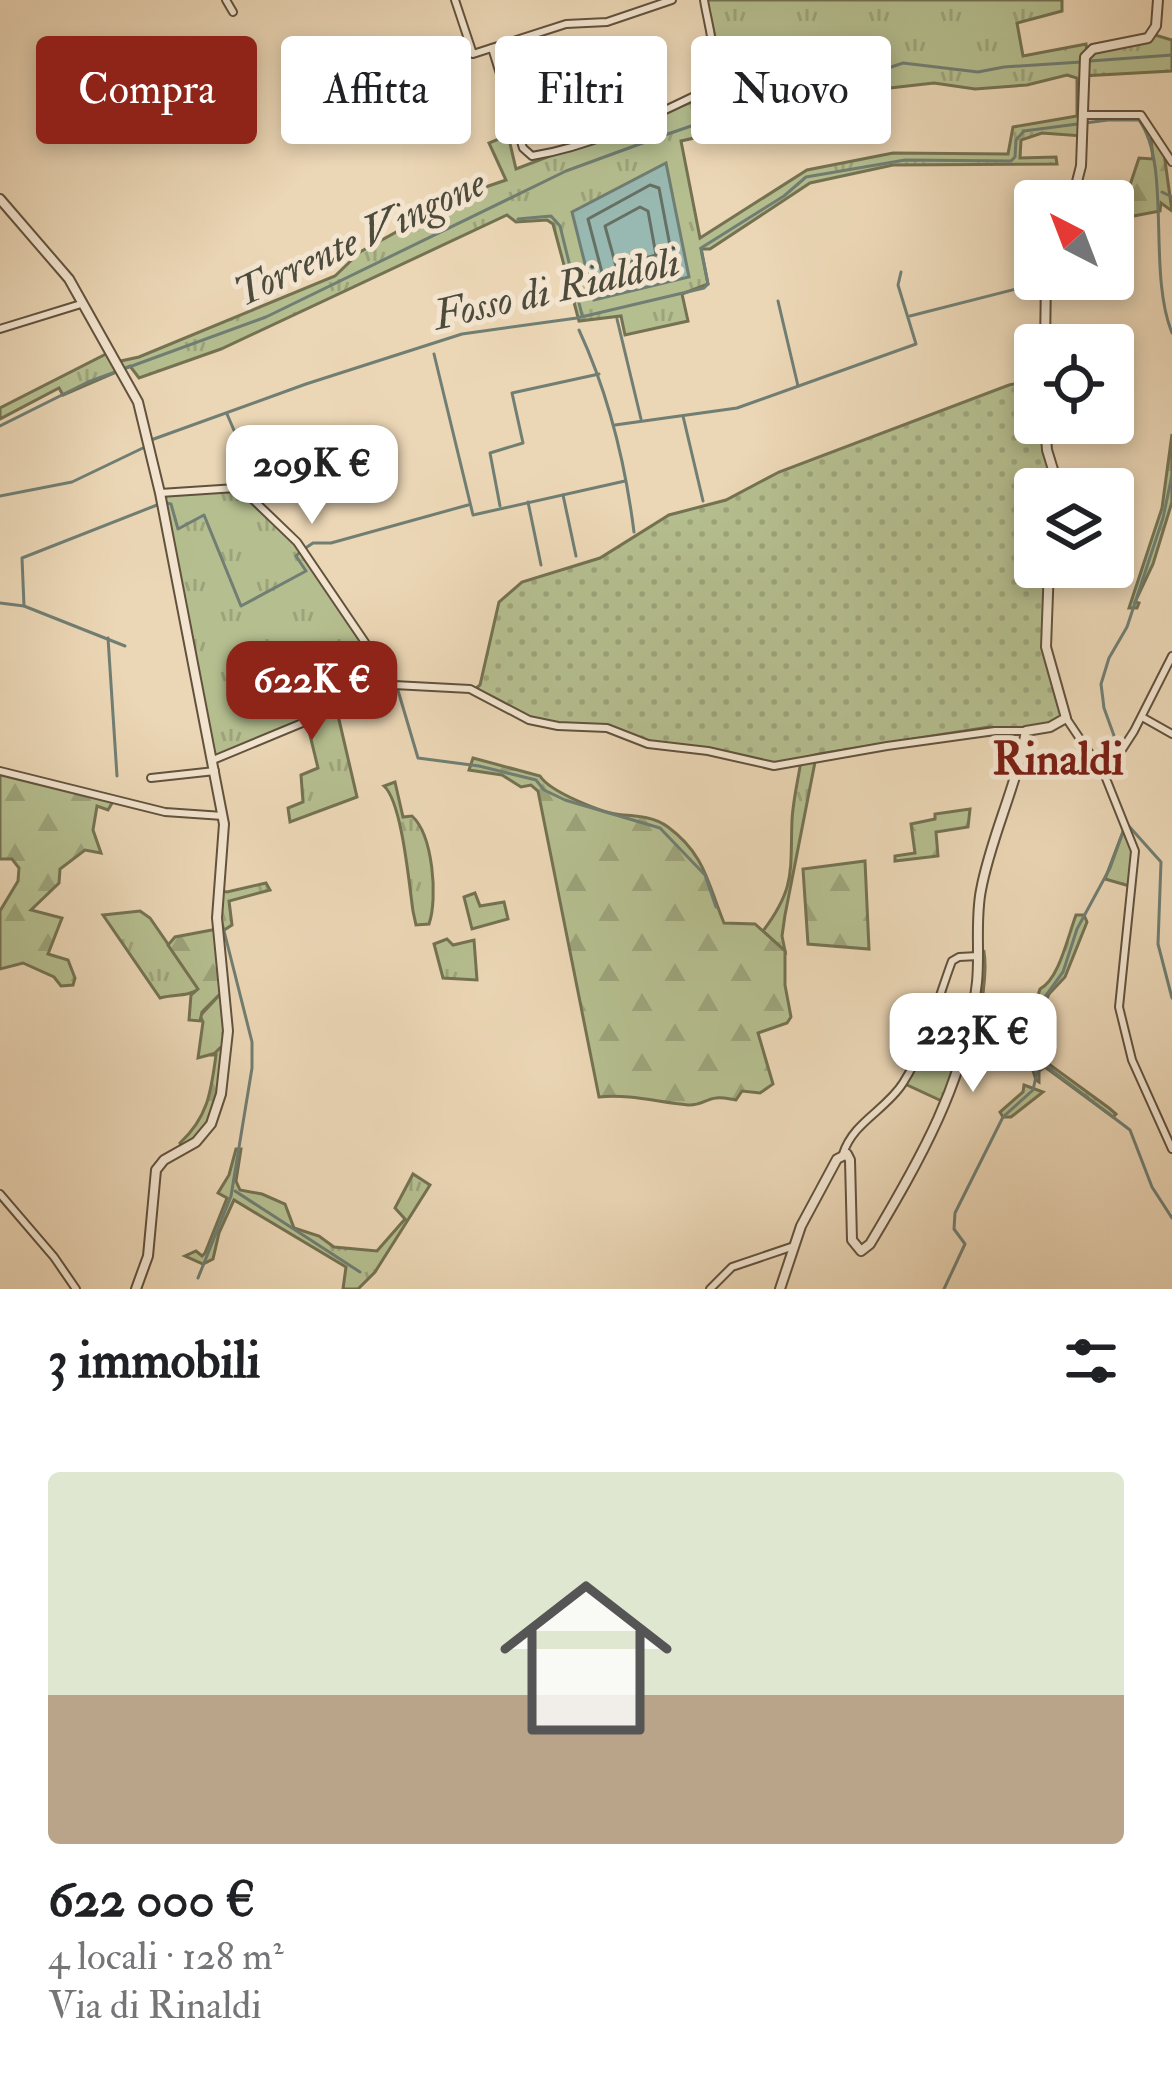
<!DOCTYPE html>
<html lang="it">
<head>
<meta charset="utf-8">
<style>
	:root { --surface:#fff; --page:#f6f6f6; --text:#202124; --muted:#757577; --line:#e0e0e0; --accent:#8f2418 }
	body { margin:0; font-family:"IM FELL Double Pica",serif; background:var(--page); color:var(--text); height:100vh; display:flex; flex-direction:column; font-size:45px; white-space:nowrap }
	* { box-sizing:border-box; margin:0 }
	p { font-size:39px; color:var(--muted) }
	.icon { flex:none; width:66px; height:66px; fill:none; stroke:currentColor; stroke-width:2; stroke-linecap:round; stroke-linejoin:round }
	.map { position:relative; height:1289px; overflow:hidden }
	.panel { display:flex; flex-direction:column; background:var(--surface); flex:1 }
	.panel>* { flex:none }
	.banner { position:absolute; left:36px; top:36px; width:1101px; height:108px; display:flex; gap:24px }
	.needle { width:78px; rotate:318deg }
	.fabs { position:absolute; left:1014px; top:180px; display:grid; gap:24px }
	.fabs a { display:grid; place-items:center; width:120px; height:120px; border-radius:12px; background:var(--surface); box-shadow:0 6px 18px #0003; font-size:60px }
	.price { position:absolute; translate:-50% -102px; padding:0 27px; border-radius:24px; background:#fff; color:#222; font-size:39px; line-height:78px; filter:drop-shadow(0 3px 6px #0008) }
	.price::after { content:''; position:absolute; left:50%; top:72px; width:36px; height:27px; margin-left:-18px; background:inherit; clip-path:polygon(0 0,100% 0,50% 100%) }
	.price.on { background:var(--accent); color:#fff }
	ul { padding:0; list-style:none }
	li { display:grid; align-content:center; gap:24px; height:636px; padding:0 48px }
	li+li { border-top:3px solid var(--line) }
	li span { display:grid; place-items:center; height:372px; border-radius:12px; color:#555 }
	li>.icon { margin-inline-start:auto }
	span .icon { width:216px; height:216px; fill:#fffc; stroke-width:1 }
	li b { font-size:51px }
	h2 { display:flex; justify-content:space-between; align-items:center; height:144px; padding:0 48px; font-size:51px }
	.pill { padding:0 42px; border-radius:12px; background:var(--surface); box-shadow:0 6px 18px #0003; font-size:42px; line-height:108px }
	.pill.on { background:var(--accent); color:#fff }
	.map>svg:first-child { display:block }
</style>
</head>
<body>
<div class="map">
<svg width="1172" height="1289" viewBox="0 0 1172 1289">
	<defs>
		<pattern id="grass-tufts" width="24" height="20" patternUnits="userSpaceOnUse" patternTransform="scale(3)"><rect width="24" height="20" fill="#b5be8f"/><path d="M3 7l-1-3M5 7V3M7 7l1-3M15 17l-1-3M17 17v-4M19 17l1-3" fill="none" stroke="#9ca37a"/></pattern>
		<pattern id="forest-firs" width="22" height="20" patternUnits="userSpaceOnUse" patternTransform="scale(3)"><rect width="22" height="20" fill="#b5be8f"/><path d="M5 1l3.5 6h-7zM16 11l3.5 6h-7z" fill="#9ca37a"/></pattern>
		<pattern id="park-dots" width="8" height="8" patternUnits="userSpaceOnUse" patternTransform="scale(3)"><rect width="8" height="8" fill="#b5be8f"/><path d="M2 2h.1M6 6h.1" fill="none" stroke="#9ca37a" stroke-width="1.8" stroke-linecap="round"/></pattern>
	</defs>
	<rect width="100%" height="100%" fill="#ebd6b5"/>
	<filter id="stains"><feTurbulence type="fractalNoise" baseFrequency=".00167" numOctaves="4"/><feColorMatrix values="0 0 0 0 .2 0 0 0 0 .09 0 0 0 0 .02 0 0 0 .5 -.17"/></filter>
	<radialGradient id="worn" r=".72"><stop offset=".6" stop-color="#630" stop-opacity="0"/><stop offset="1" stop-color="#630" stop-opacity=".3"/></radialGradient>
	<g fill="url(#grass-tufts)" stroke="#747252" stroke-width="3" fill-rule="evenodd">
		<path d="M 706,0 L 1062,0 L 1062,11 L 1017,23 L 1023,56 L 1086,44 L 1087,51 L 1152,34 L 1172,40 L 1172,71 L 1082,76 L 1082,136 L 1042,133 L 1021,140 L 1020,158 L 1056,157 L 1057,164 L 893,165 L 810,183 L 710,249 L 701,249 L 708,284 L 682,294 L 688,321 L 625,335 L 621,316 L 579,321 L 553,224 L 547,220 L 516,222 L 507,215 L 221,349 L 139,378 L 130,366 L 63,395 L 59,388 L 0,419 L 0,408 L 110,352 L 116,362 L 139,357 L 335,276 L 360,252 L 427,215 L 424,208 L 506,180 L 489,143 L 508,135 L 516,169 L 728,88 L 789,77 L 779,42 L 774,38 L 718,49 ZM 1067,75 L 1077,78 L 1077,116 L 1013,127 L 1008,154 L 893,153 L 807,170 L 700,238 L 681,141 L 819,110 L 881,89 L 934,83 L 975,89 L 1027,85 Z"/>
		<polygon points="236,488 297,542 394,685 337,711 357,797 290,822 288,808 303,802 301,775 318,768 307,723 213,760 160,493"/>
		<path d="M 816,757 L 785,915 L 782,936 L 785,951 L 763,931 C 796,887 790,871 792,820 C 793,801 798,780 801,761 Z"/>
		<path d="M 395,782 L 403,817 L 412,816 C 433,835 438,898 429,924 L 416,925 L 413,911 C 409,884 402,802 384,786 Z"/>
		<polygon points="1124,829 1135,851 1133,887 1105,879"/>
		<polygon points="266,883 270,890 229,901 232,925 218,934 218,890 227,892"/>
		<polygon points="475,893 480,906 504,902 508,919 472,929 464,897"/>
		<path d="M 140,911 L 150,918 L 199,989 C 188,997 173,994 160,998 L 103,915 Z"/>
		<path d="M 1076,915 L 1084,915 L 1087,922 L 1065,977 L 1049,994 L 1040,1014 L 1035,1047 L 1046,1062 L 1109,1108 L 1116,1114 L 1113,1117 L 1045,1067 L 1039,1071 L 1039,1082 L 1036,1080 L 1023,1040 L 1040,989 C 1059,979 1067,939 1076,915 Z"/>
		<polygon points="447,939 453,945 474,940 477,980 443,978 434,944"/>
		<path d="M 984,952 C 989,981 974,1030 980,1049 L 963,1050 L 946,1103 L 903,1083 L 924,1038 L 963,1049 L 978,956 Z"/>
		<polygon points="224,990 227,1050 198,1058 203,1022 200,1016"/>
		<polygon points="236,1149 241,1149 236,1181 240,1190 262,1194 285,1204 294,1228 319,1236 334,1247 377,1251 405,1219 395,1208 413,1174 430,1185 375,1272 358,1289 343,1289 346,1267 234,1200 219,1233 213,1259 203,1264 185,1256 196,1251 202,1256 205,1253 227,1198 218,1193 229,1175"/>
	</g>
	<g fill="url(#forest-firs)" stroke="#747252" stroke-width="3">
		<polygon points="1158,137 1163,146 1172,211 1161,203 1160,211 1123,218 1115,226 1113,201 1072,201 1078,184 1104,188 1130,185 1139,158 1153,159 1151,139"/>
		<polygon points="1172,434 1172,502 1153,564 1135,602 1139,603 1137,608 1129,608 1162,508"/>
		<path d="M 473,758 L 540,776 C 550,792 604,814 623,815 C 638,816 655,817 668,827 C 706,855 708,885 724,923 L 755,924 L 785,951 L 785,985 L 791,1017 L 787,1023 L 758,1033 L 773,1084 L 760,1093 L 742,1091 L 736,1100 C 729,1099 723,1097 716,1098 C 706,1099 700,1106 688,1105 C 657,1102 630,1094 599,1097 L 538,791 L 531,785 L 521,787 L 502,775 L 469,770 Z"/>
		<polygon points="0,771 115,798 108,810 97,806 93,830 101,853 85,850 60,869 59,883 31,910 62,918 48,954 68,960 75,978 73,985 61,986 54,977 23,963 0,969 0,911 18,881 19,868 12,859 0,859"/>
		<polygon points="970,809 968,827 936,832 938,856 895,861 895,856 915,853 911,824 935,819 935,814"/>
		<polygon points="865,861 869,949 808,944 803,869"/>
		<polygon points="217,929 224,990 202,1012 200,1021 189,1020 191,995 198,989 168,945 175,937"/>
		<path d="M 220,1048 L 227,1050 L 211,1124 L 183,1149 L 180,1143 C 208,1117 211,1092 216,1055 L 213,1055 Z"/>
		<polygon points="1024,1085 1043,1092 1011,1117 1003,1117 1000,1112 1023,1092"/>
	</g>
	<polygon fill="url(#park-dots)" stroke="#747252" stroke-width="3" points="1035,380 1035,423 1045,423 1059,489 1035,489 1035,567 1049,567 1046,647 1066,718 1026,731 989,727 819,754 774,766 708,751 648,744 618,732 529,720 474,690 480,685 499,602 522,582 600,558 669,515 726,500 779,472 1009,385"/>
	<polygon fill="#98b9b2" stroke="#707e73" stroke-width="3" points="666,163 689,277 594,300 572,212"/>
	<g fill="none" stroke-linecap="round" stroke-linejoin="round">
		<g stroke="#667064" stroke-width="3">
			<polygon points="650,185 659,188 674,267 605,284 588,219"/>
			<polygon points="640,207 648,211 656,255 616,266 605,226"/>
		</g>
		<g stroke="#707e73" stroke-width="3">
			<polyline points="1090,61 1172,55"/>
			<polyline points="1162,192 1172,197"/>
			<polyline points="518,219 551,216 560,226 582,315"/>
			<polyline points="778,301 798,386"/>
			<polyline points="910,316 1036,284"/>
			<polyline points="617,319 641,419"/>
			<path d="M 579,330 C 609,395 625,461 634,532"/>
			<polyline points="434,354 473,515 625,481"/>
			<polyline points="227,414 257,484 341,456"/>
			<polyline points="683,416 703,501"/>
			<polyline points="615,425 737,408 916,344 898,285 901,272"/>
			<polyline points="0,426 88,382 266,317 566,171 659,137 741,109 812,94 903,63 978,72 1004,67 1081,62"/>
			<path d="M 151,440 L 306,384 L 462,334 L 577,318 L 704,288 L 708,284 L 701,248 L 784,196 L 806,177 L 905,160 L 1011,161 L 1015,157 L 1016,140 L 1024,131 L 1108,120 L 1139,120 C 1172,165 1147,271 1172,333"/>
			<polyline points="563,495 576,556"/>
			<polyline points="0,496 72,482 145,447"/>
			<polyline points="528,502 541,565"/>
			<polyline points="166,503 171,504 178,529 204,515 241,606 306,571 296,556 301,551"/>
			<polyline points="500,506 490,453 523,443 512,393 599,374"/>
			<polyline points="304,549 313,543 331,543 468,505"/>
			<polyline points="0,603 24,606 125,646"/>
			<polyline points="24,606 22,558 157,505"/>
			<polyline points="108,638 117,776"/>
			<polyline points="196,660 219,780"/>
			<polyline points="385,666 394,677 418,758 479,766 536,780 544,790 565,800 660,828 705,875 716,907"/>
			<polyline points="1105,771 1117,744 1104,708 1101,684 1109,658 1127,627 1163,518 1172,475"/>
			<polyline points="222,795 227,833"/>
			<polyline points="1127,824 1161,862 1158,944 1172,998"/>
			<polyline points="1038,1060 1130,1130 1152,1187 1172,1218"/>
			<polyline points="235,1191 360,1272"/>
			<polyline points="198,1278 231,1196 252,1068 252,1042 220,915"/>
			<polyline points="944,1289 965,1244 954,1229 955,1213 1003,1117 1033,1090 1037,1072 1030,1038 1042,1001 1063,972 1077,929 1110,868 1123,832"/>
		</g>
		<g stroke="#62523d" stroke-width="10">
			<g id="minor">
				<polyline points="226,0 233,12"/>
				<polyline points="455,0 473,54 566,24 607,22 672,0"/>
				<path d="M 492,48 L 523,148 L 532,156 C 594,146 651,117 707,90 C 722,67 708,26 704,0"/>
				<polyline points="1082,115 1141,115 1172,162"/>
				<polyline points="0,329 81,304"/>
				<polyline points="160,493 236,488 244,491 297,542 394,685"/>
				<polyline points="1142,717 1172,734"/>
				<polyline points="1066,718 1105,776 1135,851 1119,1007 1132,1060 1172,1149"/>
				<polyline points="213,760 394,685 470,689 529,720 558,726 607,728 648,744 708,751 774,766 887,746 995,731 1026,731"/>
				<polyline points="0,771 165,812 223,816"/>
				<polyline points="1105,776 1134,731 1172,656"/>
				<polyline points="151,778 215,771"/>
				<path d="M 843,1154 C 853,1122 886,1110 903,1083 C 926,1047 937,1001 952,961 L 959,957 L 978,956"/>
				<polyline points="0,1194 54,1257 76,1289"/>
				<polyline points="710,1289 732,1267 794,1246"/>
			</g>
		</g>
		<g stroke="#62523d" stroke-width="12">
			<g id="tertiary">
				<polyline points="0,199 69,279 138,402 160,493 224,824 217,918 228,1031 221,1094 211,1124 196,1142 164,1160 156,1170 148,1256 136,1289"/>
				<polyline points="1072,201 1081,166 1085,57 1093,49 1148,38 1156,26 1158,0"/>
				<polyline points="1045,345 1046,279"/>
				<polyline points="1045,423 1047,450 1059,489"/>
				<path d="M 780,1289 L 801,1226 L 837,1159 L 847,1154 L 850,1160 L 852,1240 L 861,1251 L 870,1244 C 919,1162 967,1079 977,982 C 980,952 975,920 981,890 C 991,836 1017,786 1026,731 L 1050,727 L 1066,718 L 1046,647 L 1049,567"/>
			</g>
		</g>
		<use href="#minor" stroke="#f2e4cf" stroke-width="6"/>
		<use href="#tertiary" stroke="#f2e4cf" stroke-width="8"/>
	</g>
	<g text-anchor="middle" stroke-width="10" stroke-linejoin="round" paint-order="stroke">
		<g font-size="42" font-style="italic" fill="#4d4b3c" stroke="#f2e4cf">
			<text transform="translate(359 236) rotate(-25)" y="15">Torrente Vingone</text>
			<text transform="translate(556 287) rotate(-13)" y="15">Fosso di Rialdoli</text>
		</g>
		<g font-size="45" font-weight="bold" fill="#7a1f14" stroke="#f2e4cf">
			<text x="1058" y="774">Rinaldi</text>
		</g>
	</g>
	<rect width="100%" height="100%" filter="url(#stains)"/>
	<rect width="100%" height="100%" fill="url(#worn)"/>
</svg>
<div class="fabs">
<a><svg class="needle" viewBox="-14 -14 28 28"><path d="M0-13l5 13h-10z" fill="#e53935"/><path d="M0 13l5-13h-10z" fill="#757577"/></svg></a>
<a><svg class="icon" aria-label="locate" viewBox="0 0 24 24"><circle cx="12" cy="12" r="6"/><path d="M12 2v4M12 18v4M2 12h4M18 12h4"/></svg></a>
<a><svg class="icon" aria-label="layers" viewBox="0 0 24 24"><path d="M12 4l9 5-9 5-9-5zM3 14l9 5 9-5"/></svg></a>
</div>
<b class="price" style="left:312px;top:527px">209K €</b>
<b class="price on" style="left:312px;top:743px">622K €</b>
<b class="price" style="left:973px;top:1095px">223K €</b>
<div class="banner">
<a class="pill on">Compra</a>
<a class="pill">Affitta</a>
<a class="pill">Filtri</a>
<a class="pill">Nuovo</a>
</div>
</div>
<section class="panel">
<h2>3 immobili<svg class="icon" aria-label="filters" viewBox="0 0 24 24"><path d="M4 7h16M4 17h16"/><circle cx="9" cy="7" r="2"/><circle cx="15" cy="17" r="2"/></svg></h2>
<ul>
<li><span style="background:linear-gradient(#dfe7d0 60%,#b9a48a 0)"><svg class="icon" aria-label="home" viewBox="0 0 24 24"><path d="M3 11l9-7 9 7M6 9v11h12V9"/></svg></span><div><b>622 000 €</b><p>4 locali · 128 m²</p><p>Via di Rinaldi</p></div></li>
</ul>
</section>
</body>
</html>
